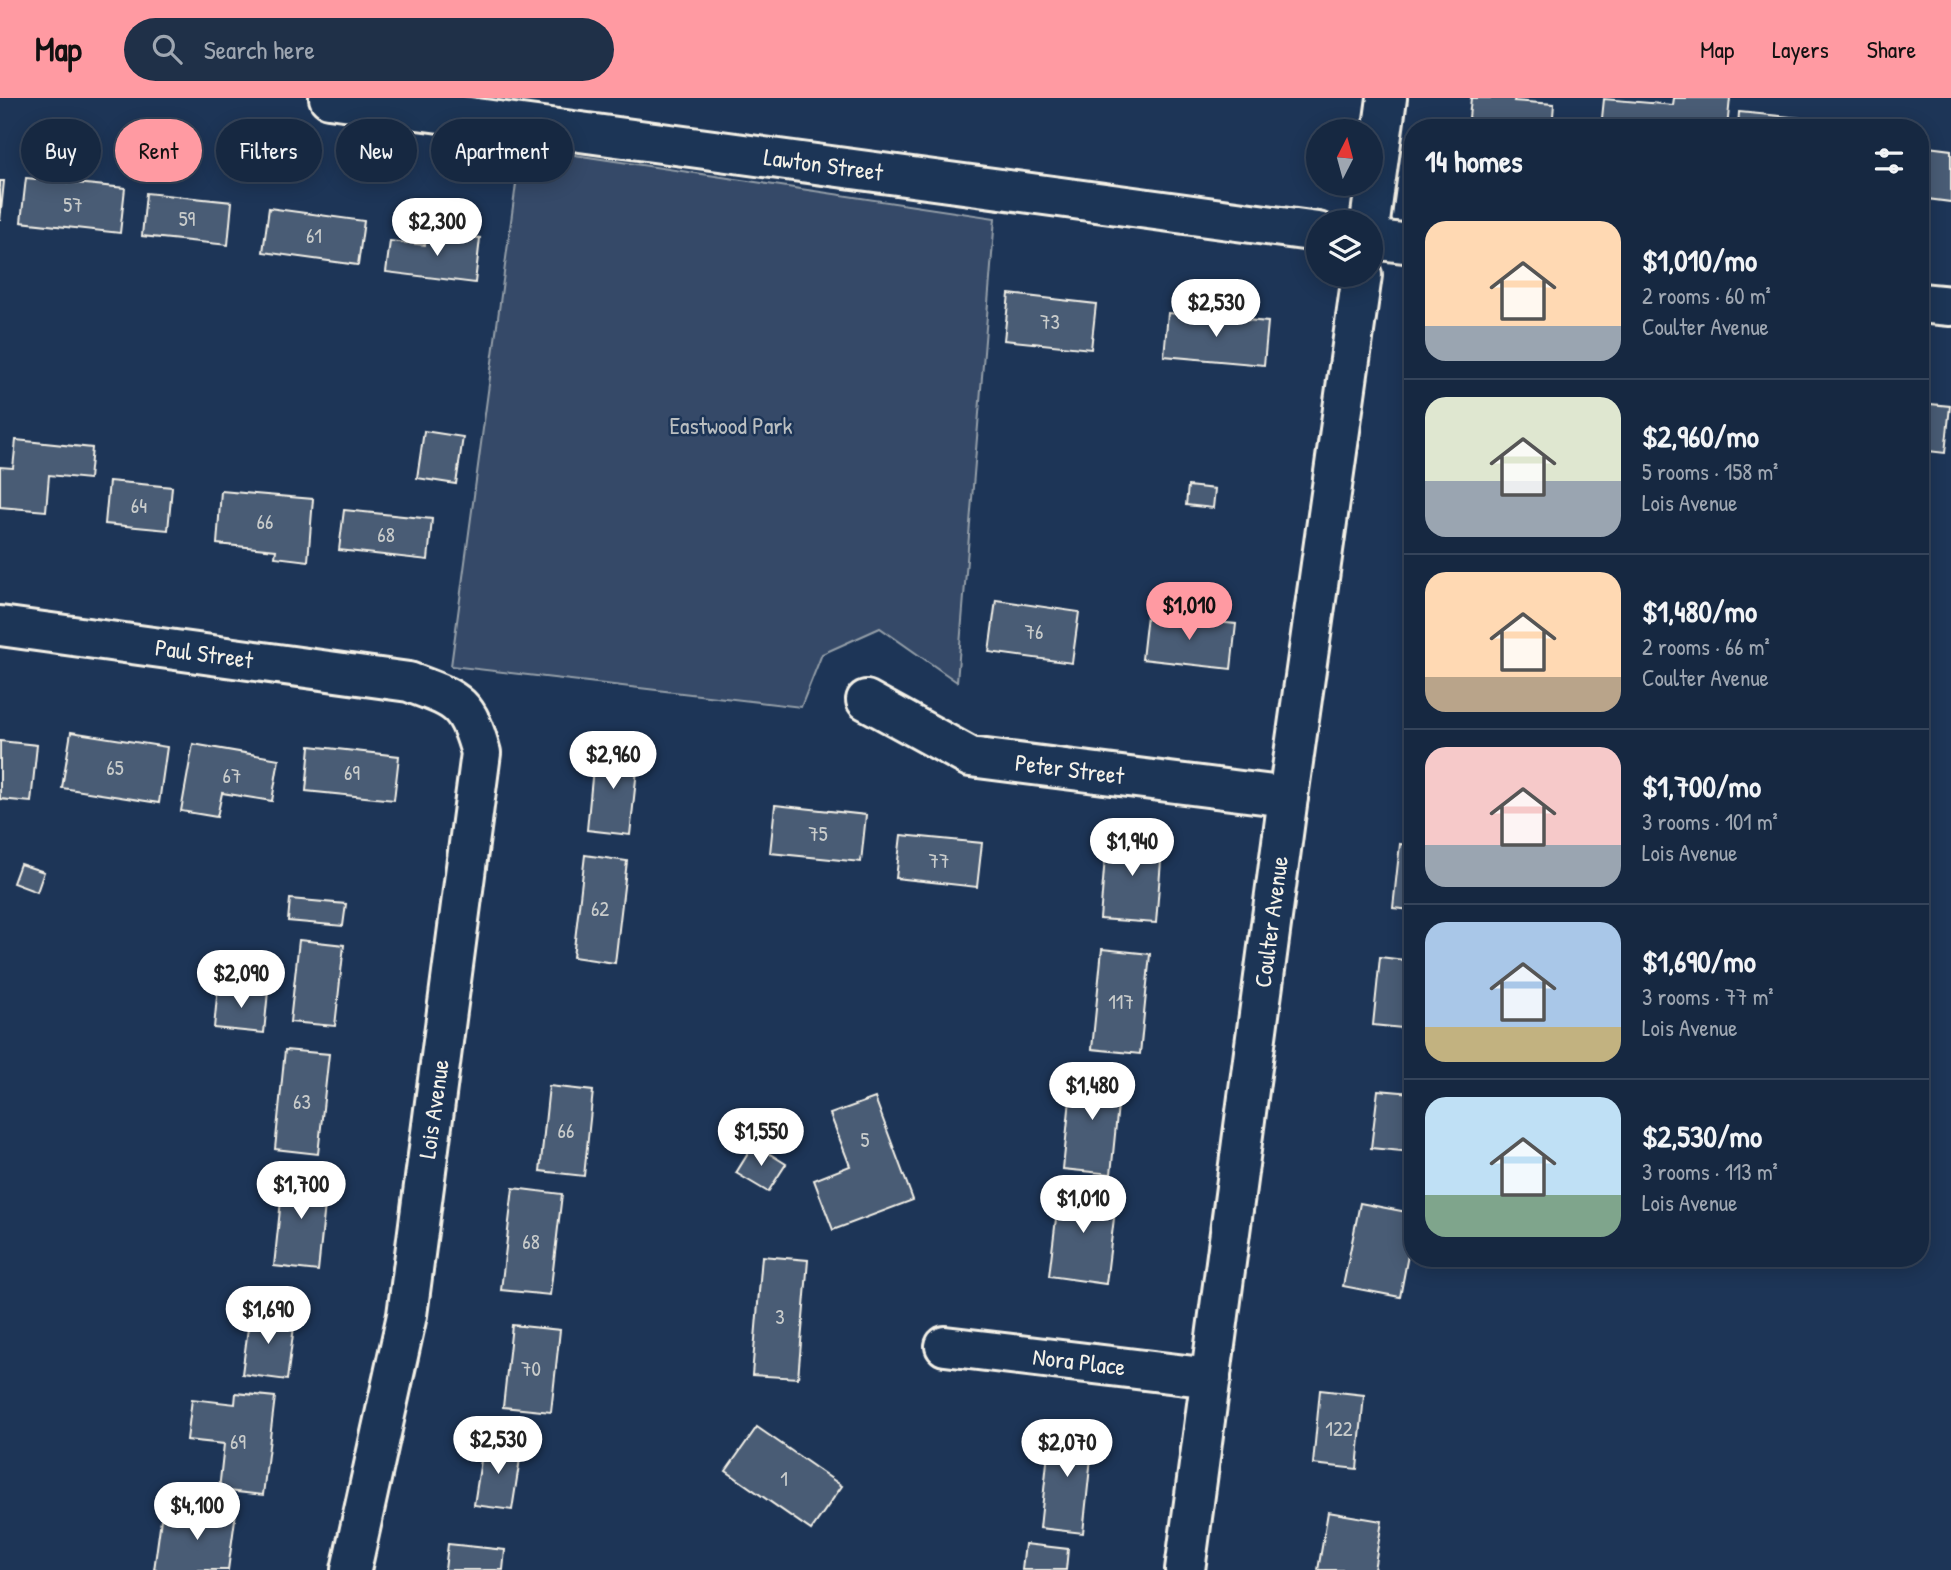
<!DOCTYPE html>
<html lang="en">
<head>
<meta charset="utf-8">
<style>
	:root { --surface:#162841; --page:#1f3048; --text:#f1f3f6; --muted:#9ea6b1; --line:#35445a; --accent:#ff9aa2 }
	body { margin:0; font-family:"Patrick Hand",sans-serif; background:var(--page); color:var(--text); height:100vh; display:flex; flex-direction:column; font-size:26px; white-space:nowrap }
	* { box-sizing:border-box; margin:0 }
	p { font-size:23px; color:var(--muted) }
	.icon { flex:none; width:38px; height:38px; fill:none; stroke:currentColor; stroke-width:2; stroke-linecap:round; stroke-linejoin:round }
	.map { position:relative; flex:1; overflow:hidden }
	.panel { position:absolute; left:1404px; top:21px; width:525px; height:1148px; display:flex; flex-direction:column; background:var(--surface); border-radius:28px; box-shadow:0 4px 18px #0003,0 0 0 2px var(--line) }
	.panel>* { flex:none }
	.top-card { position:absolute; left:21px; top:21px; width:665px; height:63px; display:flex; gap:14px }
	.needle { width:46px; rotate:6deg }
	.controls { position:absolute; left:1306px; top:21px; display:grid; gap:14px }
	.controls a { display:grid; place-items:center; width:77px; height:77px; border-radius:50%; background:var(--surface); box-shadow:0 4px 18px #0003,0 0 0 2px var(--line); font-size:35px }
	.price { position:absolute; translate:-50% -60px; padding:0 16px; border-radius:24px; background:#fff; color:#222; font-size:23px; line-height:46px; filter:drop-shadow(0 2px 4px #0008) }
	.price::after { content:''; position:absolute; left:50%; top:42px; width:21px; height:16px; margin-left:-10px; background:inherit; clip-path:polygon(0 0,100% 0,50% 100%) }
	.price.on { background:var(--accent); color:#111 }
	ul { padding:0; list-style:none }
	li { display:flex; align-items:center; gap:21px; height:175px; padding:0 21px }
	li+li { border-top:2px solid var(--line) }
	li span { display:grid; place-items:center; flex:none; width:196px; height:140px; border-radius:21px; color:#555 }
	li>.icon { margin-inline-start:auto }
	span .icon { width:84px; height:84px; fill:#fffc; stroke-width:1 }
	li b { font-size:30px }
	h2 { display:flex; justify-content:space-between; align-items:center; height:84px; padding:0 21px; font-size:30px }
	.tag { padding:0 24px; border-radius:32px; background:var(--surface); box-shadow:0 4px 18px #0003,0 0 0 2px var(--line); font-size:24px; line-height:63px }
	.tag.on { background:var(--accent); color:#111 }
	header { display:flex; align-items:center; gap:42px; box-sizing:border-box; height:98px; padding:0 35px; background:var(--accent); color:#111 }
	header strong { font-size:33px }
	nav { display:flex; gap:38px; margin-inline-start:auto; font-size:24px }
	.search { width:490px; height:63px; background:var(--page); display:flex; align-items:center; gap:18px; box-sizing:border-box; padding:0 24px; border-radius:38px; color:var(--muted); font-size:26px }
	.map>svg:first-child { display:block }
</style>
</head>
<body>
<header>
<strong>Map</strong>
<div class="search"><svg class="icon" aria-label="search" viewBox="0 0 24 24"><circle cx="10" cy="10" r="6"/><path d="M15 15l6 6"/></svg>Search here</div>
<nav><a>Map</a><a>Layers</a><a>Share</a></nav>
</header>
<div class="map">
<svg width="1951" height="1472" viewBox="0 0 1951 1472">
	<rect width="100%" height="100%" fill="#1d3557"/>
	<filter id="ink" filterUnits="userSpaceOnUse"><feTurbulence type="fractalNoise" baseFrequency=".0143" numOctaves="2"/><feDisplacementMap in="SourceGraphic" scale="14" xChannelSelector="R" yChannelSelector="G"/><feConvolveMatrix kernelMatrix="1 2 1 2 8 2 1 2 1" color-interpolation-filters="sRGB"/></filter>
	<g filter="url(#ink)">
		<polygon fill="#354a67" stroke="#949ea8" stroke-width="2" points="521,49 995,120 957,584 880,530 822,556 801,609 451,568"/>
		<g fill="#485b74" stroke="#f4f1e8" stroke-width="2">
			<polygon points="1471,0 1515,0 1514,3 1554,6 1552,30 1468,30"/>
			<polygon points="1674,0 1730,0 1727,30 1601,30 1604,1 1673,7"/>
			<polygon points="1739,14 1873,27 1873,30 1738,30"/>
			<polygon points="1920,48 1951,52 1951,104 1920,100"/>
			<polygon points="26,80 125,90 120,135 21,124"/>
			<polygon points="0,83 4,83 0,123"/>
			<polygon points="146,95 232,104 228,147 142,138"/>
			<polygon points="269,110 364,123 358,167 263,154"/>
			<polygon points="426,134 480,140 475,185 386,174 390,143 425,147"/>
			<polygon points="1009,196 1096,206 1091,251 1004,242"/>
			<polygon points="1168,215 1268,224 1264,267 1164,258"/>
			<polygon points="1920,305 1950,308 1945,355 1920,352"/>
			<polygon points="424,333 463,339 456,386 417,380"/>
			<polygon points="16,342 92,350 89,381 49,377 46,413 0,409 0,369 13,370"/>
			<polygon points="109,383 172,389 168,432 105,426"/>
			<polygon points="1188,388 1215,391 1213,410 1186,407"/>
			<polygon points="221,393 313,401 308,463 275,459 276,452 217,446"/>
			<polygon points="344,412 432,421 428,462 339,452"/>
			<polygon points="996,502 1079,514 1072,565 989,554"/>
			<polygon points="1147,517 1236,526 1231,571 1142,561"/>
			<polygon points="71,634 167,649 159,705 62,690"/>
			<polygon points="0,643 37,647 31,704 0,701"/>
			<polygon points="193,646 279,661 272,703 222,695 217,719 181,713"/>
			<polygon points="310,648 399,658 394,702 306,693"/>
			<polygon points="595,649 639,653 630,737 587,732"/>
			<polygon points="775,707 866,717 861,764 770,755"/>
			<polygon points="1107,734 1163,738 1156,825 1100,821"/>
			<polygon points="901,737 982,745 977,789 896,780"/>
			<polygon points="1400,746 1412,748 1412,812 1393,810"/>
			<polygon points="585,757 627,763 615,865 573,859"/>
			<polygon points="20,766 44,774 37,794 13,785"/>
			<polygon points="290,801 346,806 343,828 288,823"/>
			<polygon points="299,842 344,847 335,928 290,924"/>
			<polygon points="1102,851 1150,856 1140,956 1092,951"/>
			<polygon points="1380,859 1412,863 1412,931 1373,927"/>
			<polygon points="218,888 268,893 264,935 214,930"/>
			<polygon points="285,952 329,956 318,1056 275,1051"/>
			<polygon points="1073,971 1121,977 1111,1076 1063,1071"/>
			<polygon points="549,988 593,993 584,1078 540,1073"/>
			<polygon points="1378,992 1412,995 1412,1054 1371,1050"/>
			<polygon points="875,1000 913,1102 833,1132 814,1082 850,1068 830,1016"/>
			<polygon points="754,1046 786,1066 768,1094 736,1075"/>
			<polygon points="284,1074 328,1078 318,1173 274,1168"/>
			<polygon points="1060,1088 1117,1095 1106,1186 1049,1178"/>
			<polygon points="513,1090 562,1096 550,1197 501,1192"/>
			<polygon points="1360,1105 1412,1115 1412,1157 1408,1157 1400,1199 1343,1188"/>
			<polygon points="762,1158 808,1162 798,1280 752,1277"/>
			<polygon points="250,1215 295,1221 287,1282 242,1276"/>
			<polygon points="512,1227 560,1232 551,1314 503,1309"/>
			<polygon points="1320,1292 1364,1297 1357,1371 1313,1366"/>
			<polygon points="236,1295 275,1299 263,1397 219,1392 224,1346 187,1342 192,1301 235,1306"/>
			<polygon points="1051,1326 1094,1331 1083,1435 1040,1430"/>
			<polygon points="757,1329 842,1388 811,1432 726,1373"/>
			<polygon points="484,1343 522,1348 512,1412 474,1407"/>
			<polygon points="193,1408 236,1414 228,1472 154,1472 161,1421 190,1425"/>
			<polygon points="1328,1414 1382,1423 1374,1472 1318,1472"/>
			<polygon points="448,1446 505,1452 503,1472 445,1472"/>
			<polygon points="1025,1446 1068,1451 1066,1472 1022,1472"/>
		</g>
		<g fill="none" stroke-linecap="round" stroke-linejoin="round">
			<g stroke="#f4f1e8" stroke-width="44">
				<g id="minor">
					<path id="s1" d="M 329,0 L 1318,134"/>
					<polyline points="1370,124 1387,0"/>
					<polyline points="1370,141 1412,146"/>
					<polyline points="1920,205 1951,208"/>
					<path id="s2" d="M 0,528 L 409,584 C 457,602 467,603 481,655 L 407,1217 L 351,1472"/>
					<path id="s3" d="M 866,602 L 970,659 L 1288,699"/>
					<path id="s4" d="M 945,1248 L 1211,1280"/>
					<path id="s5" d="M 1185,1472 L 1288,699 L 1362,177"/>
				</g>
			</g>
			<use href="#minor" stroke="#1d3557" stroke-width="38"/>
		</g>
	</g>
	<g text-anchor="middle" stroke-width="5" stroke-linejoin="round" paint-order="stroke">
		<g font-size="21" fill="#c9cccb">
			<text x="73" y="114">57</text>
			<text x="187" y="128">59</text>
			<text x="314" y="145">61</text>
			<text x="1050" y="231">73</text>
			<text x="139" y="415">64</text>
			<text x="265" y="431">66</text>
			<text x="386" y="444">68</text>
			<text x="1034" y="541">76</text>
			<text x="115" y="677">65</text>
			<text x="352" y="682">69</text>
			<text x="232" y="685">67</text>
			<text x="818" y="743">75</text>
			<text x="939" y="770">77</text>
			<text x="600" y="818">62</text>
			<text x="1121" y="911">117</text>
			<text x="302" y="1011">63</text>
			<text x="566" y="1040">66</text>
			<text x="865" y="1049">5</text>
			<text x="531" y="1151">68</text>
			<text x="780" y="1226">3</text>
			<text x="531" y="1278">70</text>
			<text x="1339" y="1338">122</text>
			<text x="238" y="1351">69</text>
			<text x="784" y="1388">1</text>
		</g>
		<g font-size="24" fill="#f4f1e8" stroke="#1d3557">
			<text dy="8" stroke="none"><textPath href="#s1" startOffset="499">Lawton Street</textPath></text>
			<text dy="8" stroke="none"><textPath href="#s2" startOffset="206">Paul Street</textPath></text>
			<text dy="8" stroke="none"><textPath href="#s3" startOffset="219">Peter Street</textPath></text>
			<text dy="8" stroke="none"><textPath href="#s5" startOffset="654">Coulter Avenue</textPath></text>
			<text transform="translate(434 1011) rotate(-82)" y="8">Lois Avenue</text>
			<text dy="8" stroke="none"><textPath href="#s4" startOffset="135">Nora Place</textPath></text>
		</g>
		<g font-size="24" fill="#bbbfc1" stroke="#1d3557">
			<text x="731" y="336">Eastwood Park</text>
		</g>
	</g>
</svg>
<div class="controls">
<a><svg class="needle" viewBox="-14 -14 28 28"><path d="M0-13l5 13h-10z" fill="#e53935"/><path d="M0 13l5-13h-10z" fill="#9ea6b1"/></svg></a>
<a><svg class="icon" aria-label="layers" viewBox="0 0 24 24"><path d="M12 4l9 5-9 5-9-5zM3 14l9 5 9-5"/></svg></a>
</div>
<b class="price" style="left:437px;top:160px">$2,300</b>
<b class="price" style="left:1216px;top:241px">$2,530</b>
<b class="price on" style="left:1189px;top:544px">$1,010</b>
<b class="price" style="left:613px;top:693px">$2,960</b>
<b class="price" style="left:1132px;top:780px">$1,940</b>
<b class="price" style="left:241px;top:912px">$2,090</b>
<b class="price" style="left:1092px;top:1024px">$1,480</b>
<b class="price" style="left:761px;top:1070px">$1,550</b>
<b class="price" style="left:301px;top:1123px">$1,700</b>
<b class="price" style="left:1083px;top:1137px">$1,010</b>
<b class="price" style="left:268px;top:1248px">$1,690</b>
<b class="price" style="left:498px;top:1378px">$2,530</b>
<b class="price" style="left:1067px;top:1381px">$2,070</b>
<b class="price" style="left:197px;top:1444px">$4,100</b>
<div class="top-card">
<a class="tag">Buy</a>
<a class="tag on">Rent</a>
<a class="tag">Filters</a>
<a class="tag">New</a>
<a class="tag">Apartment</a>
</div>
<section class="panel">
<h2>14 homes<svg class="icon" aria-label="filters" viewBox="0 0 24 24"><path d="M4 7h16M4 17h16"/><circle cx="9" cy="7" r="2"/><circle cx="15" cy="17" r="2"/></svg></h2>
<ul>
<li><span style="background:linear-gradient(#ffd9b3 75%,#9aa5b1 0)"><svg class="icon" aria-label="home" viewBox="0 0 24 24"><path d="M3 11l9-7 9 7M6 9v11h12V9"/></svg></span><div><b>$1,010/mo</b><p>2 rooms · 60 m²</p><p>Coulter Avenue</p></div></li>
<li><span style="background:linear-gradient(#dfe7d0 60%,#9aa5b1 0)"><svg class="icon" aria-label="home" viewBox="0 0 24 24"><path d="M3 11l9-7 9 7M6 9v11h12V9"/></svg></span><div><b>$2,960/mo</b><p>5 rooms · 158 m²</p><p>Lois Avenue</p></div></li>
<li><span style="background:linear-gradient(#ffd9b3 75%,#b9a48a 0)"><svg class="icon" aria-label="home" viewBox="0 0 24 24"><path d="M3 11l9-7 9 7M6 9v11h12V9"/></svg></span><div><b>$1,480/mo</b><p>2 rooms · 66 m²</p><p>Coulter Avenue</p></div></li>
<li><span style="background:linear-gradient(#f6c9c9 70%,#9aa5b1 0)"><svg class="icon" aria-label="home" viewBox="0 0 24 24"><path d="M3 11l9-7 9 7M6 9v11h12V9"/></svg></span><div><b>$1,700/mo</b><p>3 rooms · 101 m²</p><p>Lois Avenue</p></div></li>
<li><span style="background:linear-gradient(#a9c7e8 75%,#c2b280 0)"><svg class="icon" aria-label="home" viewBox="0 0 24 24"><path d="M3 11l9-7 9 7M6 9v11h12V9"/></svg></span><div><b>$1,690/mo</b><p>3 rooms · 77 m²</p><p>Lois Avenue</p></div></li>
<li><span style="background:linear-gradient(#bfe0f5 70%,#7fa58c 0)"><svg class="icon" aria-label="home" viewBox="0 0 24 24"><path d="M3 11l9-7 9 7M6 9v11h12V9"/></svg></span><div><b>$2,530/mo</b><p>3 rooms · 113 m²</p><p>Lois Avenue</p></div></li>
</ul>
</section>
</div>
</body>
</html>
